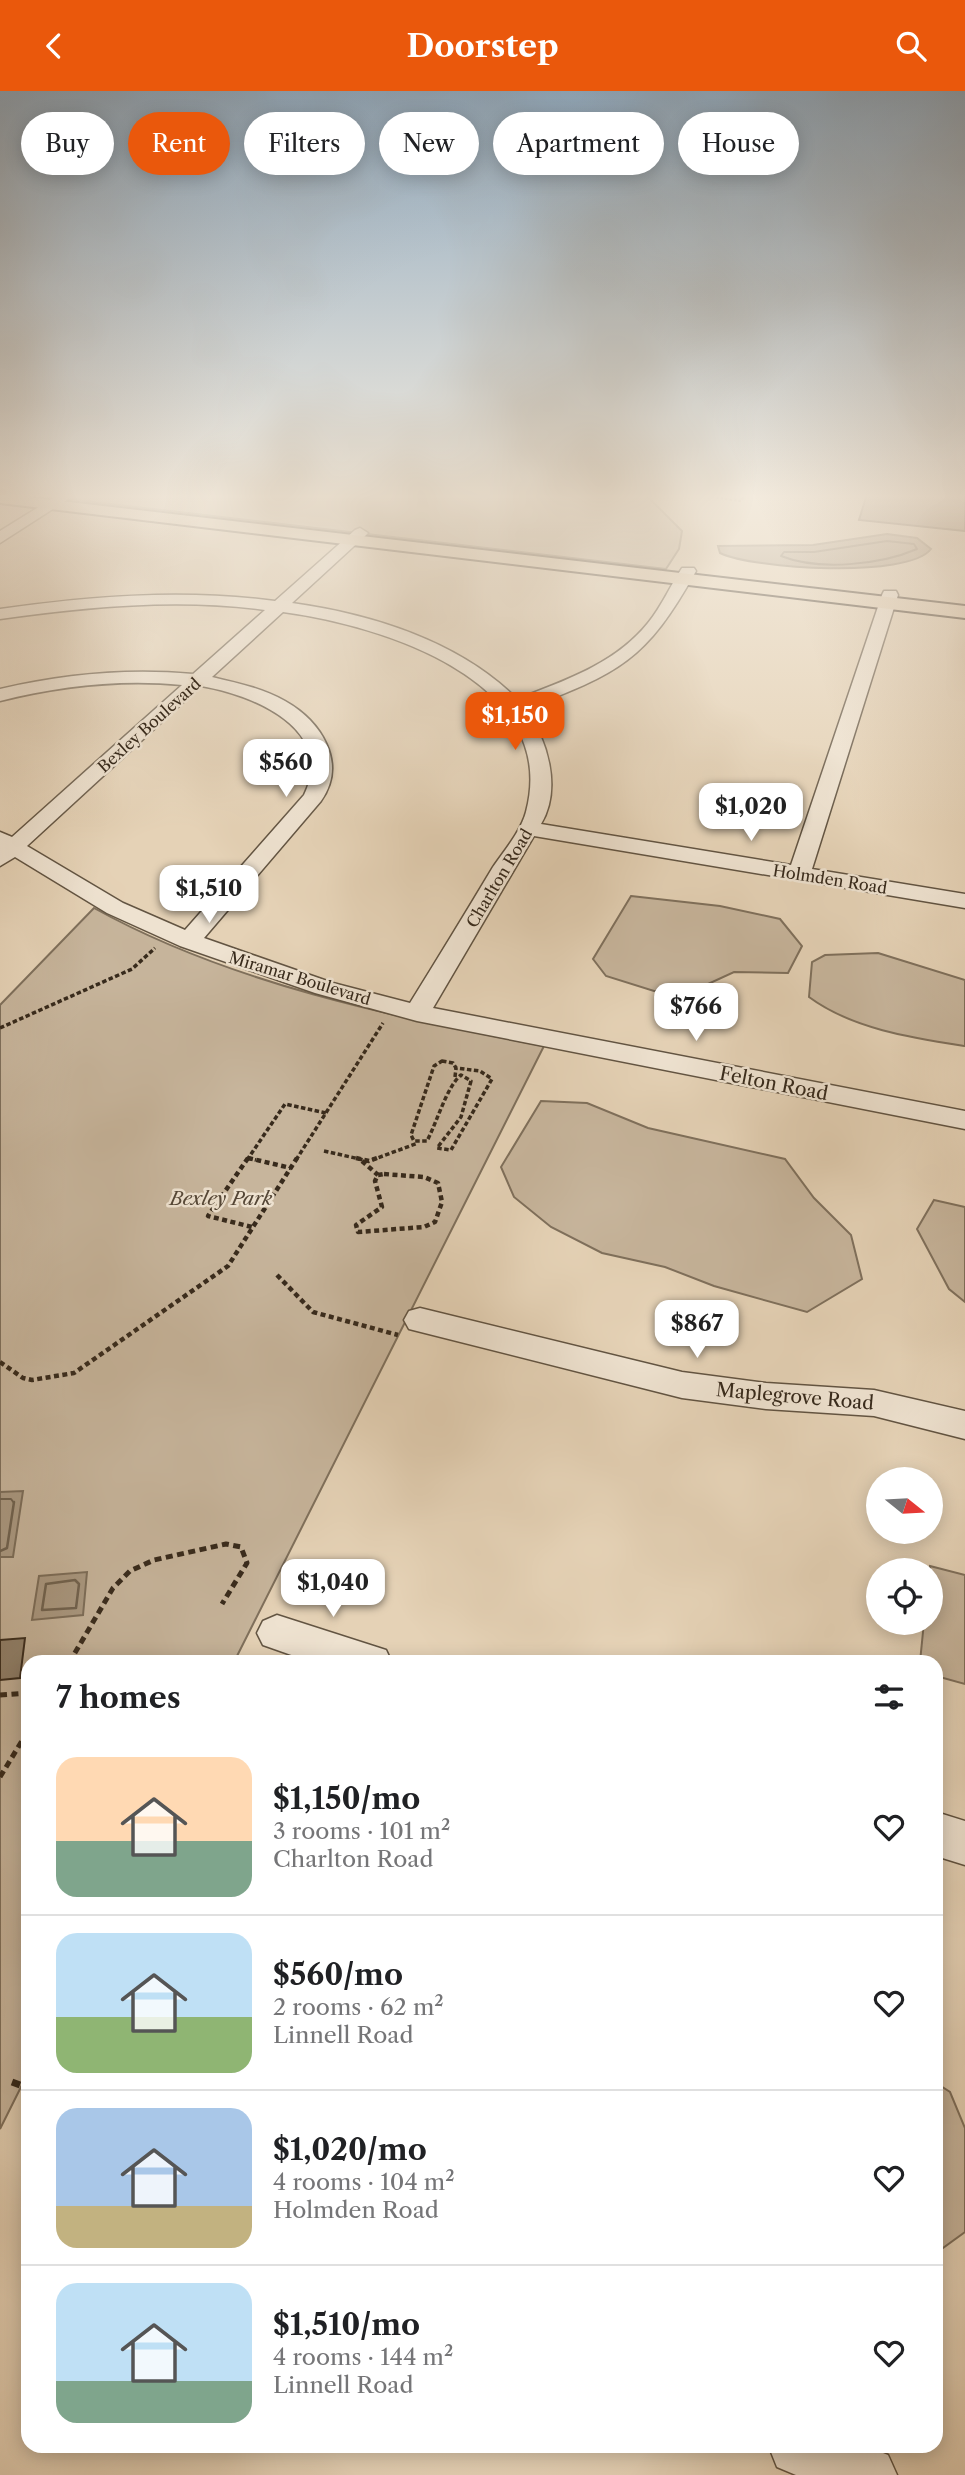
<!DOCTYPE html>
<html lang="en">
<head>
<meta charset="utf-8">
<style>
	:root { --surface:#fff; --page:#f6f6f6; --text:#202124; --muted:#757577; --line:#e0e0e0; --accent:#ea580c }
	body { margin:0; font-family:"Libre Caslon Text",serif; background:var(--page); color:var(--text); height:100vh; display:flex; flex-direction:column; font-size:26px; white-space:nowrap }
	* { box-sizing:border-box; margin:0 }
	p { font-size:23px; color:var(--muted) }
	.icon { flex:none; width:38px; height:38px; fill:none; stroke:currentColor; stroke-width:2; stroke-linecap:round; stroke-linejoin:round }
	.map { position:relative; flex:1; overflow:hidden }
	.panel { position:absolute; left:21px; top:1564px; width:922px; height:798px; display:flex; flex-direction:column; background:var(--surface); border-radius:21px; box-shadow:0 4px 18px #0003 }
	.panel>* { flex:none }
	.banner { position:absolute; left:21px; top:21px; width:924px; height:63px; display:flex; gap:14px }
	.needle { width:46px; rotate:108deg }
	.buttons { position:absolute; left:866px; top:1376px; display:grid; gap:14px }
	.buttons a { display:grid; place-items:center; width:77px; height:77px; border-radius:50%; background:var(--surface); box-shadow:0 4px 18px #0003; font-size:35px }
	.price { position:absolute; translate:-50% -60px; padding:0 16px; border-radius:14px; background:#fff; color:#222; font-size:23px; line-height:46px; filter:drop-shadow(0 2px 4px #0008) }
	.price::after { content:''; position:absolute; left:50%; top:42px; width:21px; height:16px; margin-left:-10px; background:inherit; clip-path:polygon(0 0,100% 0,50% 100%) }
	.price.on { background:var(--accent); color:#fff }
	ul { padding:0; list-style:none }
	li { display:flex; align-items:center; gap:21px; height:175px; padding:0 35px }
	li+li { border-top:2px solid var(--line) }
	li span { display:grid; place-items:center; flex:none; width:196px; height:140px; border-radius:21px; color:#555 }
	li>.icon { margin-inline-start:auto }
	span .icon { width:84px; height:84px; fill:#fffc; stroke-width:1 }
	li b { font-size:30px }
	h2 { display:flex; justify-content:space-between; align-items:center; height:84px; padding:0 35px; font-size:30px }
	.pill { padding:0 24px; border-radius:32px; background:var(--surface); box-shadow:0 4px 18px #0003; font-size:24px; line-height:63px }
	.pill.on { background:var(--accent); color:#fff }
	header { display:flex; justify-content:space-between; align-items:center; height:91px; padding:0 35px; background:var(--accent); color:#fff; font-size:32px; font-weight:700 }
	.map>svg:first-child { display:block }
</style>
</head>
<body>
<header><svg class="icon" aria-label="back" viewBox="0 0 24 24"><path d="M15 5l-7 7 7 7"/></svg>Doorstep<svg class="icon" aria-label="search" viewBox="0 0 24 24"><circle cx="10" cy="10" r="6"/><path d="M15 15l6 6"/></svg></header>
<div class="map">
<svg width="965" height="2384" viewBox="0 0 965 2384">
	<rect width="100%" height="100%" fill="#e5d2b6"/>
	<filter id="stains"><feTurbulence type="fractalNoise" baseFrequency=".00286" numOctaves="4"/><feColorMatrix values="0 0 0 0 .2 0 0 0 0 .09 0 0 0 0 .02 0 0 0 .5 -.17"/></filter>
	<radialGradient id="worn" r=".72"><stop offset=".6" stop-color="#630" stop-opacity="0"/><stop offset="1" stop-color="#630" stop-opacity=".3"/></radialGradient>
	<g fill="#c7b59c" stroke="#7f705c" stroke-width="2">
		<polygon points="25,403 645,403 682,440 679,458 666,478"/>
		<polygon points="631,805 720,815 780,828 802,855 788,882 734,881 695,899 654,900 606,885 593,868"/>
		<path d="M 94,817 C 231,893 391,925 544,955 L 234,1571 L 28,1572 L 28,1982 L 0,2038 L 0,914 Z"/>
		<path d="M 878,862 L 965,889 L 965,955 C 913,947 852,938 809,906 L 812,871 L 825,864 Z"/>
		<polygon points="541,1010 587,1012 648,1037 785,1068 814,1107 851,1144 862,1188 807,1221 714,1195 665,1176 602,1162 551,1136 514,1106 501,1076"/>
		<polygon points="934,1109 965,1116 965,1211 949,1198 917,1138"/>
		<polygon points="930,1475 965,1484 965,1593 936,1585 936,1572 920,1571 924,1531 931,1531"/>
		<polygon points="936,1992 950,2001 965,2037 965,2141 936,2162"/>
	</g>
	<g fill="#aa9982" stroke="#7c6d59" stroke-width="2">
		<path d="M 887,443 L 917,447 L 931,458 C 908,488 753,478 720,462 L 718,455 L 813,454 Z"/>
		<polygon points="23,1400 13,1466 0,1466 0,1401"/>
		<polygon points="87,1481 83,1524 32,1529 39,1485"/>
	</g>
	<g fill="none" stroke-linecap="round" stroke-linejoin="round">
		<g stroke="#70624f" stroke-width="2">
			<path d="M 887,450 L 914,453 L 917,458 C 880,474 819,480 781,465 L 784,461 L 814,461 Z"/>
			<polyline points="0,1408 11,1408 14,1412"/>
		</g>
		<g stroke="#70624f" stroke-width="2.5">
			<polyline points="0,1460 7,1457 14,1411"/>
			<polygon points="75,1489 79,1493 76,1517 42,1519 46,1493"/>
		</g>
	</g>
	<g fill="#91816c" stroke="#372a1c" stroke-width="2">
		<polygon points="867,403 965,403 965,440 859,429"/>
		<polygon points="25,1547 20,1587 0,1589 0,1549"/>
	</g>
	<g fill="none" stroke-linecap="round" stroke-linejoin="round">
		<g stroke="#625442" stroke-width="3">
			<g id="minor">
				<polygon points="58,404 64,403 70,407 0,452 0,440"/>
				<path d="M 360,437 L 368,442 L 365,445 L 292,512 C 371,523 459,550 517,608 C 564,590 615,573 648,532 C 662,515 670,495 682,477 L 694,477 L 696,480 C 646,570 619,582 525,618 C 548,649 562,698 541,733 L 791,774 L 882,504 L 884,500 L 896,500 L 898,504 L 812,778 L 965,803 L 965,817 L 534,745 L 433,917 L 965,1020 L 965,1038 L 417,930 L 315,902 L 180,855 L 107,822 L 15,766 L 0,775 L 0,741 L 12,746 L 182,594 C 120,588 60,595 0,610 L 0,598 C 64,583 127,577 193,583 L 265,519 C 177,507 87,516 0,528 L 0,518 C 91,505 183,498 275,510 L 355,439 ZM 283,521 C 380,534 561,589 526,721 C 521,740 504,760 493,776 C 466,821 438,867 410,912 L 333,892 L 204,847 L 321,710 C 348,672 321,630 285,610 C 262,597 237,592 212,586 ZM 201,595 C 254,604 336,638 304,704 L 185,839 L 123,812 L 27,755 Z"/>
				<polygon points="420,1217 682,1281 766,1292 874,1299 965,1320 965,1348 874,1325 766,1318 682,1307 409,1238 404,1229 409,1220"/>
				<polygon points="277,1524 386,1559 392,1572 314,1572 263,1554 257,1542 263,1530"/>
				<polygon points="936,1721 965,1730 965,1774 936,1765"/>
				<polygon points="769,2356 868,2356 888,2364 897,2384 796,2384 777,2376"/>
			</g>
		</g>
		<g stroke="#372a1c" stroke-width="4">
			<polygon id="major" points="0,403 965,515 965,527 0,412"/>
		</g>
		<polyline stroke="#372a1c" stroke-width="2.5" stroke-dasharray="2.5 2" stroke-linecap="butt" points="694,403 741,410 745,403"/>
		<g stroke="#372a1c" stroke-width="3.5" stroke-dasharray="4.5 2.5" stroke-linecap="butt">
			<polyline points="0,937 132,878 155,857"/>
			<path d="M 442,970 L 453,972 L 456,977 L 480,980 L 492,988 L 451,1059 L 437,1057 L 461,1026 L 471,990 L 461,984 C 447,995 437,1031 427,1050 L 414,1050 L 411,1044 L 434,975 Z"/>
			<polyline points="455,986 456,977"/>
			<polyline points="324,1060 364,1069"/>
			<polyline points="248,1067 256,1069"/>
			<polyline points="247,1069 285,1013 326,1022"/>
			<polyline points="296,1069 383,932"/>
			<polyline points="372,1069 418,1052"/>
		</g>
		<g stroke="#372a1c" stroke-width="4.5" stroke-dasharray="5 3.5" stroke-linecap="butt">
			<polyline points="248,1067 291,1077"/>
			<polyline points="248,1067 208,1125 252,1136"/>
			<polyline points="356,1067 369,1070 377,1067"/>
			<polyline points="362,1070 378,1084"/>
			<polygon points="384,1083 424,1086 438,1092 442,1111 435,1131 424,1136 358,1141 356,1134 382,1116 375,1090 378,1084"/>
			<polyline points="277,1184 313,1221 398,1244"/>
			<polyline points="0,1271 23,1287 32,1289 74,1282 228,1175 297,1067"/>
		</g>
		<g stroke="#372a1c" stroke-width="5" stroke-dasharray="7 4.5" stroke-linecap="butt">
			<polyline points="69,1572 113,1497 130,1480 154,1469 226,1453 241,1456 247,1472 222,1513"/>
			<polyline points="0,1604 28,1602"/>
			<polyline points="0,1686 28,1640"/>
		</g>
		<polyline stroke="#372a1c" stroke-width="7" stroke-dasharray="9 5" stroke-linecap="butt" points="12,1991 20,1994"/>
		<use href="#minor" fill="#eee2d0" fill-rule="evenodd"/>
		<use href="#major" fill="#e5d2b6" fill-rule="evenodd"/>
	</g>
	<linearGradient id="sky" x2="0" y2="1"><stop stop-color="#8fa9bf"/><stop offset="0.55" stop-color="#f3ebde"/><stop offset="1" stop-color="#f3ebde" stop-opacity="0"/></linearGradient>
	<rect width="965" height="737" fill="url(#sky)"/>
	<g text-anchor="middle" stroke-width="5" stroke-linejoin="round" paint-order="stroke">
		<g font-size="16" fill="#372a1c" stroke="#eee2d0">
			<text transform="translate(149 634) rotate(-42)" y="6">Bexley Boulevard</text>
			<text transform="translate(499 787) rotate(-59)" y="6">Charlton Road</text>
			<text transform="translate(830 788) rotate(9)" y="6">Holmden Road</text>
			<text transform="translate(300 887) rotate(17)" y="6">Miramar Boulevard</text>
		</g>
		<g font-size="19" fill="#372a1c" stroke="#eee2d0">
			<text transform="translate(774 992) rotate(11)" y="7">Felton Road</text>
			<text transform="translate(795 1305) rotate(5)" y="7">Maplegrove Road</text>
		</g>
		<g font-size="19" font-style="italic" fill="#544636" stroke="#eee2d0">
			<text x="221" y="1114">Bexley Park</text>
		</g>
	</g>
	<rect width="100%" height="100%" filter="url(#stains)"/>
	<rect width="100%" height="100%" fill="url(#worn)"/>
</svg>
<div class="buttons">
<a><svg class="needle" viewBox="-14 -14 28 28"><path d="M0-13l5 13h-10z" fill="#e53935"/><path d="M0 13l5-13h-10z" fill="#757577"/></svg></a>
<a><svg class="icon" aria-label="locate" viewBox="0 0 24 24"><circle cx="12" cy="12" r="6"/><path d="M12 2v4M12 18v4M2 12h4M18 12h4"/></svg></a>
</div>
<b class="price on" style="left:515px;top:661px">$1,150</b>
<b class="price" style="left:286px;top:708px">$560</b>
<b class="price" style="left:751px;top:752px">$1,020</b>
<b class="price" style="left:209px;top:834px">$1,510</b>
<b class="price" style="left:696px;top:952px">$766</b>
<b class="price" style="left:697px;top:1269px">$867</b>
<b class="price" style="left:333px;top:1528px">$1,040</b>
<div class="banner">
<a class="pill">Buy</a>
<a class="pill on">Rent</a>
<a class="pill">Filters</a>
<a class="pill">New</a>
<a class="pill">Apartment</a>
<a class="pill">House</a>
</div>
<section class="panel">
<h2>7 homes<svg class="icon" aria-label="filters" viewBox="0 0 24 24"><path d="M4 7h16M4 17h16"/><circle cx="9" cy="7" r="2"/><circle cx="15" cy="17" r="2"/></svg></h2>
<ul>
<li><span style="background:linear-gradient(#ffd9b3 60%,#7fa58c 0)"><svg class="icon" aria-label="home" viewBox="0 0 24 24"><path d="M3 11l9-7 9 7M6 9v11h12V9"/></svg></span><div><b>$1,150/mo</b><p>3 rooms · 101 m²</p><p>Charlton Road</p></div><svg class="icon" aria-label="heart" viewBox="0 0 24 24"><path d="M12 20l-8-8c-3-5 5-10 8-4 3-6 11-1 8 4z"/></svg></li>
<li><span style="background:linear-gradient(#bfe0f5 60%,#8fb573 0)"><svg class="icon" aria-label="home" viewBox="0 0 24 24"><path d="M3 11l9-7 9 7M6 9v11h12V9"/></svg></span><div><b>$560/mo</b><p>2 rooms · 62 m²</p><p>Linnell Road</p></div><svg class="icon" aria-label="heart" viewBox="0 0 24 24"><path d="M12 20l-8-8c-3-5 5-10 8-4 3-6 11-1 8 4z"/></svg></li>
<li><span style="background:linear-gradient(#a9c7e8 70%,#c2b280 0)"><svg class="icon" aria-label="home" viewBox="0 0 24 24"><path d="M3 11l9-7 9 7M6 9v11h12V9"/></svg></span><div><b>$1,020/mo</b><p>4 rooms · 104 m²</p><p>Holmden Road</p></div><svg class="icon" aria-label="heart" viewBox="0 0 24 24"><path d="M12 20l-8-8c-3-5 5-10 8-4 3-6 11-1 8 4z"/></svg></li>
<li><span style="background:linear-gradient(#bfe0f5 70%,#7fa58c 0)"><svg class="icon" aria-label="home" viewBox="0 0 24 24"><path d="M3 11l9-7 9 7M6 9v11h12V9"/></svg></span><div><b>$1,510/mo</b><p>4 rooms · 144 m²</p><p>Linnell Road</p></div><svg class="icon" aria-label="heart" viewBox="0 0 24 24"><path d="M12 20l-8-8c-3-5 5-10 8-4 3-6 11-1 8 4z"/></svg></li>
</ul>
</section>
</div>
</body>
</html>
